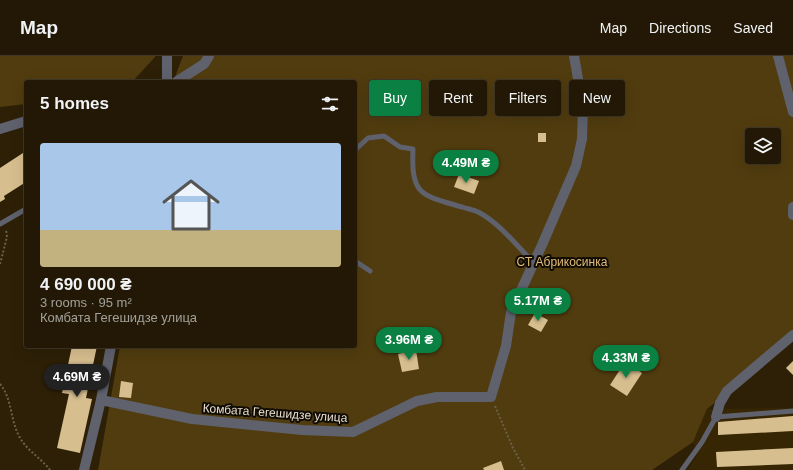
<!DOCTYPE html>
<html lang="en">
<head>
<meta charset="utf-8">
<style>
	:root { --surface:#221805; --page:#2a210f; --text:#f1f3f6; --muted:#a2a09a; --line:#3f3727; --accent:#0b8043 }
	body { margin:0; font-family:Helvetica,sans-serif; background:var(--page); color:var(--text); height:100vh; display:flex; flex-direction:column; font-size:15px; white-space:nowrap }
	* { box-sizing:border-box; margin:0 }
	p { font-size:13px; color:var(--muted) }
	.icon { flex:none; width:22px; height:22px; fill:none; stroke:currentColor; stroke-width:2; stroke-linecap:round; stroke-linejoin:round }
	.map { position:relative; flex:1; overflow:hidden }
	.details { position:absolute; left:24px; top:24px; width:333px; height:268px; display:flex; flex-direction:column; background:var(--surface); border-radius:4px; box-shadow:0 4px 16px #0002,0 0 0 1px var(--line) }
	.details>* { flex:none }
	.hud { position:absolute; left:369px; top:24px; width:364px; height:36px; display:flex; gap:8px }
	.fabs { position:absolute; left:745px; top:72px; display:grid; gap:8px }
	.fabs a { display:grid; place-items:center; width:36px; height:36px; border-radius:4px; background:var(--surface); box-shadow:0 4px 16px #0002,0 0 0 1px var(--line); font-size:20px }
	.price { position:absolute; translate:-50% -34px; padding:0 9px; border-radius:14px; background:var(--accent); color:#fff; font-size:13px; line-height:26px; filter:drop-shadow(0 1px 2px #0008) }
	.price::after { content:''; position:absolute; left:50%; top:24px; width:12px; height:9px; margin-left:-6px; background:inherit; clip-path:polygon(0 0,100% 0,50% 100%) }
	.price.active { background:#222; color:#fff }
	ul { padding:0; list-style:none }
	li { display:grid; align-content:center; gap:8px; height:212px; padding:0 16px }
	li span { display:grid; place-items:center; height:124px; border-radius:4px; color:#555 }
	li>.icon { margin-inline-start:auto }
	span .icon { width:72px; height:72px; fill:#fffc; stroke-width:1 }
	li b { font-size:17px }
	h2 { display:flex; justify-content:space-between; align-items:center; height:48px; padding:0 16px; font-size:17px }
	.pill { padding:0 14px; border-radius:4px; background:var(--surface); box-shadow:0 4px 16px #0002,0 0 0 1px var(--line); font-size:14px; line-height:36px }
	.pill.active { background:var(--accent); color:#fff }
	header { display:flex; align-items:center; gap:24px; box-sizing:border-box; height:56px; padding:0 20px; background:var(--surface); border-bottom:1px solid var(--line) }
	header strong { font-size:19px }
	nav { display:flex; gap:22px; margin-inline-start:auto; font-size:14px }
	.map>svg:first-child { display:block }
</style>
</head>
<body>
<header>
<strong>Map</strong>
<nav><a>Map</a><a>Directions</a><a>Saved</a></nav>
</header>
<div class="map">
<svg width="793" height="414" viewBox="0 0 793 414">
	<rect width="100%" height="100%" fill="#2d2007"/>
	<polygon fill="#362604" points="793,352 793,414 688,414 698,397 693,386 707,353"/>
	<g fill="#513c0f" fill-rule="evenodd">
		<polygon points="0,0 155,0 155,1 132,26 26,26 26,48 0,51"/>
		<path d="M 183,0 L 793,0 L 793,278 L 765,307 L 707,353 L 693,386 L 652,414 L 98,414 L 120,290 L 355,290 L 355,26 L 173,26 ZM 752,79 L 774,79 L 774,101 L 752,101 Z"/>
	</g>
	<g fill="#d7be8f">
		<rect x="538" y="77" width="8" height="9"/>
		<polygon points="26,95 26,126 4,140 5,143 0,146 0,112"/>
		<polygon points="459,118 479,125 474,138 454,131"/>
		<polygon points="535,257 548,264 541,276 528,269"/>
		<polygon points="72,290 97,290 86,342 92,343 80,397 57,392 69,338 62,337"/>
		<polygon points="416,294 419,313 402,316 398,298"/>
		<polygon points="793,305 793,319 786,312"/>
		<polygon points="625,306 642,317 627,340 610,329"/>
		<polygon points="121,325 133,327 131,342 119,341"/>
		<polygon points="793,360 793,375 718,379 718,366"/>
		<polygon points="793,392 793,408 717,411 716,396"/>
		<polygon points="501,405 504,414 484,414 483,412"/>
	</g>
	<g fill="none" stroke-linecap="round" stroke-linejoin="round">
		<g stroke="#6b604a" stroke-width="2" stroke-dasharray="2 2" stroke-linecap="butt">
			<polyline points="0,208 7,181 6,174"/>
			<path d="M 0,328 C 12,342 10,363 19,380 C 26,394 41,402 50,414"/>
			<polyline points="495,350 513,392 525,414"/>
		</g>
		<g stroke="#5f616d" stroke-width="5">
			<path d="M 355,94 L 368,82 L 384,80 L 400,91 L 413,93 C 411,140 421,139 462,151 C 468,153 475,154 480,157 C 500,168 517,190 534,207"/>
			<polyline points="0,168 26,153"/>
			<polyline points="355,205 370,215"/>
			<polyline points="682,414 702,386 716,361 793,355"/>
		</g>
		<g stroke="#5f616d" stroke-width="10">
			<polyline points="167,0 167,26"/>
			<polyline points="778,0 793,56"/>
			<polyline points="176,26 204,8 209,0"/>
			<polyline points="0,73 26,65"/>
			<polyline points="793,151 793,159"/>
			<polyline points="101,344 192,363 302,374 353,376 417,345 437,341 491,341 506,290 511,256 542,189 576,110 582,83 583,51 574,0"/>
			<polyline points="716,361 720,347 727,335 793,279"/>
			<polyline points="84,414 101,344 111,290"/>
		</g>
	</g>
	<g text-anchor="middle" stroke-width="4" stroke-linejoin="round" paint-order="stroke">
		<g font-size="12" fill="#e1bc76" stroke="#100b03">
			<text x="562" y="210">СТ Абрикосинка</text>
		</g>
		<g font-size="12" fill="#e6decf" stroke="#100b03">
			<text transform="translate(275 357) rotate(4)" y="4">Комбата Гегешидзе улица</text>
		</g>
	</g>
</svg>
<div class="fabs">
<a><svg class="icon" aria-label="layers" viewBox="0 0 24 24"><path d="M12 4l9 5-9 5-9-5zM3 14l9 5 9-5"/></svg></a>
</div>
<b class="price" style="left:466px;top:128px">4.49M ₴</b>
<b class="price" style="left:538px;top:266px">5.17M ₴</b>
<b class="price" style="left:409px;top:305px">3.96M ₴</b>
<b class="price" style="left:626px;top:323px">4.33M ₴</b>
<b class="price active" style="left:77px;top:342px">4.69M ₴</b>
<div class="hud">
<a class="pill active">Buy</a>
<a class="pill">Rent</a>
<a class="pill">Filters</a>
<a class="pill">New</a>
</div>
<section class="details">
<h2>5 homes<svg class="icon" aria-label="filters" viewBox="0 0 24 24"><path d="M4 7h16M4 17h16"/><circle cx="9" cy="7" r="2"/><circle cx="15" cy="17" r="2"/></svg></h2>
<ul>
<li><span style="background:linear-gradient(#a9c7e8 70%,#c2b280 0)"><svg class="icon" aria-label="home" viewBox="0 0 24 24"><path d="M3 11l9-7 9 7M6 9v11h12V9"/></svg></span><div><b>4 690 000 ₴</b><p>3 rooms · 95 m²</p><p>Комбата Гегешидзе улица</p></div></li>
</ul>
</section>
</div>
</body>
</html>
